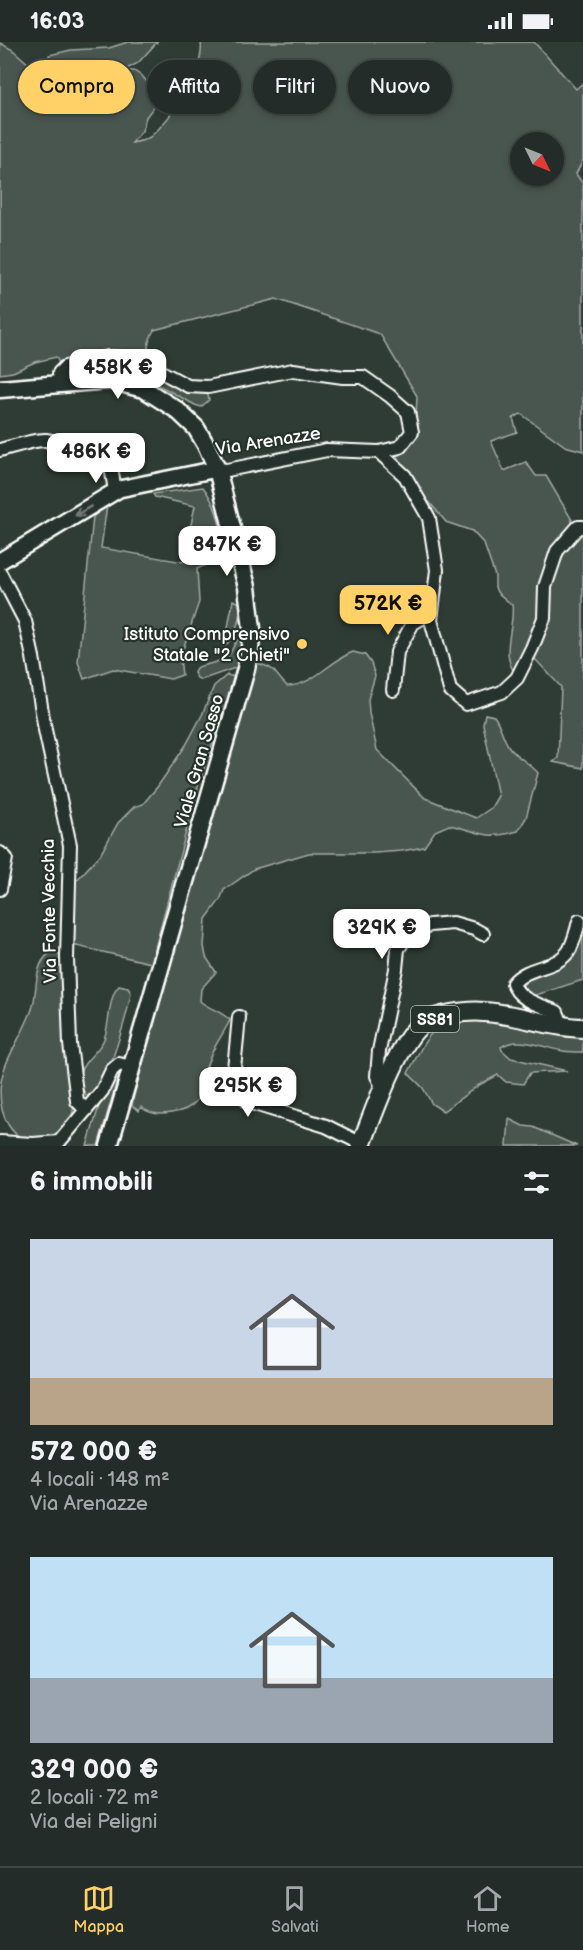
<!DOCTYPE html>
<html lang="it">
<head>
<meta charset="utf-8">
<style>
	:root { --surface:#232c28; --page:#2b3430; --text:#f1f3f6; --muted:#a3a7a8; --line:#404845; --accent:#ffd166 }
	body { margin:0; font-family:"Balsamiq Sans",sans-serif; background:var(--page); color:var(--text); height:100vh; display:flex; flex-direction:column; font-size:22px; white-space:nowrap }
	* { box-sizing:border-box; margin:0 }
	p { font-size:20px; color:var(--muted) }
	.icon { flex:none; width:33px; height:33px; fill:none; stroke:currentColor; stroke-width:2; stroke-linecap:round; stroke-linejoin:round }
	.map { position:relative; height:1104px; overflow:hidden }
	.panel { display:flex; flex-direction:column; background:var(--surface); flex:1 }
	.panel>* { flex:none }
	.guide { position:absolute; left:18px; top:18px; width:548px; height:54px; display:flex; gap:12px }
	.needle { width:39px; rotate:133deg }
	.controls { position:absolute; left:510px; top:90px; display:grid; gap:12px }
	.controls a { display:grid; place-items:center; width:54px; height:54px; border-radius:50%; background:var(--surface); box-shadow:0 3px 9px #0003,0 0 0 2px var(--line); font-size:30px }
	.price { position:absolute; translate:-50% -51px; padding:0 14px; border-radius:12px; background:#fff; color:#222; font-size:20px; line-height:39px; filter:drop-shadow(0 2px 3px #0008) }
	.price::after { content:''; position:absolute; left:50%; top:36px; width:18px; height:14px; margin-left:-9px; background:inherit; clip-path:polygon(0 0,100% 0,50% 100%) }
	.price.current { background:var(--accent); color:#111 }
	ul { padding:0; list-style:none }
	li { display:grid; align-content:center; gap:12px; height:318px; padding:0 30px }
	li span { display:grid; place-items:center; height:186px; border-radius:0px; color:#555 }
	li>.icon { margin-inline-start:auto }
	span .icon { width:108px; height:108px; fill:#fffc; stroke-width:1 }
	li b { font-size:26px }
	h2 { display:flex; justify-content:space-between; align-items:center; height:72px; padding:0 30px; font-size:26px }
	.pill { padding:0 21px; border-radius:27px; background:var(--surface); box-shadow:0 3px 9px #0003,0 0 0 2px var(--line); font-size:21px; line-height:54px }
	.pill.current { background:var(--accent); color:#111 }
	.status { display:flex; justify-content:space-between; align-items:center; height:42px; padding:0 30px; background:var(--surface); direction:ltr }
	.status svg { height:16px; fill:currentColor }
	.menu { display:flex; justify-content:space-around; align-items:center; height:84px; border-top:2px solid var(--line); background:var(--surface); font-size:16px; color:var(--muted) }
	.menu a { display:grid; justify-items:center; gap:3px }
	.menu .current { color:var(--accent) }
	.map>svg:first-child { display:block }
</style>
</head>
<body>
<div class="status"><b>16:03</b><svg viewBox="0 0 49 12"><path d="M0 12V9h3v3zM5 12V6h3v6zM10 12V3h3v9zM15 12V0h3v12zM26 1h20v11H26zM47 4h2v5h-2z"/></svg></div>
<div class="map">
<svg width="583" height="1104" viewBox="0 0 583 1104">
	<rect width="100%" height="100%" fill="#2f3b35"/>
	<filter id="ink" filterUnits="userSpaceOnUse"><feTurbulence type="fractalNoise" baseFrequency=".0167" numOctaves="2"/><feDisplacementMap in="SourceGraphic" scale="12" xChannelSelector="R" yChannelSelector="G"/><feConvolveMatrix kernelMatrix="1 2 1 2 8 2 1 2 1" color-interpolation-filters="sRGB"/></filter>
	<g filter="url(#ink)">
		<g fill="#4a544f" stroke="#a4aaa7" stroke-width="1.5" fill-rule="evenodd">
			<path d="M 128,0 L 157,0 L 138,21 L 123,29 L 134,29 L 143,35 L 155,50 L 155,63 L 146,75 L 142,89 L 132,101 C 138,100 145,98 150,95 C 171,77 205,27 201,0 L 534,0 L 576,47 L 583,41 L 583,118 L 576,132 L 583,142 L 583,409 L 565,404 L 521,372 L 513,376 L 517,390 L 491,399 L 504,429 L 526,420 L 536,434 L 546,434 L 572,478 L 573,488 L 558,507 L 543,569 L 517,630 L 513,628 C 501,608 515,584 512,563 L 497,550 L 495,545 L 495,534 L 484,502 L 472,489 L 446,480 L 420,449 L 396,413 L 415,396 L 417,354 L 380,292 L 276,257 L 154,288 C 130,332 181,335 208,353 L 209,358 L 201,365 L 195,363 L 133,329 L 111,325 L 60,323 L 56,315 L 35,320 L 13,330 L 0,332 L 0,1 L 13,8 L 30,23 L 48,33 L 49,13 L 71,8 L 109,6 ZM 520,100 L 554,100 L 554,134 L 520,134 Z"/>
			<path d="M 203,445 C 219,465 221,490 226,514 L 197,527 L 199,560 L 180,616 L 182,633 L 171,637 L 113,627 L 84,637 L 78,620 L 93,475 L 107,463 L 101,506 L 183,520 L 195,464 L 155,455 L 153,452 Z"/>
			<path d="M 583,490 L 583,726 L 553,720 L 558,716 L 561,645 L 535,617 L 533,608 C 541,575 550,505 583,490 Z"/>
			<path d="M 233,558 L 240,561 C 241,576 236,593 225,604 L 223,604 L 227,591 Z"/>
			<path d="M 241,595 L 238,625 L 201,638 L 197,636 L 194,631 L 196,626 C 206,621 219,622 228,614 C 234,608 233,599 241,595 Z"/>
			<path d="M 353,610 L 365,613 L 371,621 L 375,634 L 368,657 L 369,671 L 377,708 L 425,756 L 476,776 L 491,766 L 498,754 L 483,682 L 485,672 L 494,674 C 501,683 502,695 509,705 C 516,715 530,721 538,731 L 526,776 L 518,789 C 484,799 480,789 449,783 L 435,789 L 424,805 L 402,809 L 374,811 L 309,811 L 254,827 L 224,848 L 220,858 L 206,877 L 204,904 L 206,915 L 216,930 L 201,947 L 200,959 C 209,967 221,969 230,978 C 224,991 215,1002 210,1015 C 198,1041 209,1066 171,1071 C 160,1073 149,1072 141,1065 L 139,1069 L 132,1064 L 134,1053 L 256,621 C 279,627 272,630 287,644 C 313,644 329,619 353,610 Z"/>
			<polygon points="227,633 235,635 199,741 151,921 72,903 74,841 100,813 118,781 134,765 143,762 158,744 186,703 202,673 214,644"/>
			<path d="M 583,893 L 583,938 L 533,954 L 521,947 C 527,932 542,934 554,927 C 567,919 575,906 583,893 Z"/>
			<path d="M 55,908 L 61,915 L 63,923 C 65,959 66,996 69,1032 C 70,1044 75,1057 73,1068 C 73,1073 70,1077 68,1081 C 60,1095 55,1097 39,1098 C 11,1101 0,1074 0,1049 C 1,1018 25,992 33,964 C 38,944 33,918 55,908 Z"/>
			<path d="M 119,944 L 128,946 L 131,951 C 128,970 108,1040 95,1051 C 91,1054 91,1053 86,1053 C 82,1046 78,1040 80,1031 C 84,1017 99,1010 104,997 C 110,982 108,954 119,944 Z"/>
			<path d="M 471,976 L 583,994 L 583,1010 C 576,1010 570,1010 563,1009 C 544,1006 519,993 501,1005 L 502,1008 L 511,1016 L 567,1029 L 530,1031 L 523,1042 L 506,1040 L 498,1033 L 479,1043 L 443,1069 L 432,1062 L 423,1046 L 408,1031 C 426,999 429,978 471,976 Z"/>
			<polygon points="112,1037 117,1038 98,1104 87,1104 104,1048"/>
			<polygon points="509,1077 523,1084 533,1085 577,1104 507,1104"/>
		</g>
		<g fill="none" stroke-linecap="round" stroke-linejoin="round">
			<g stroke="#fff" stroke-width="16">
				<g id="minor">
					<polyline points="60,342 59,331 65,325 108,315 137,317 188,344 208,345 293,328 343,335 363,335 390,354 408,370 412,390 400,405 379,410"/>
					<path d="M 0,408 C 12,405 35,397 46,398 C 65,401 95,414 111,425 L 115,449"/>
					<polyline points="217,427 227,428 327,408 379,410 405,434 429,476 437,528 431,578 450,648 466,662 502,650 517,636 532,606 544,576 545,545 557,509 578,485 583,485"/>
					<polyline points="0,531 25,579 33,615 45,688 70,803 67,916 70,1002 77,1059 86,1068"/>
					<polyline points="393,648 397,610 413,581 432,570"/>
					<polyline points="0,811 6,816 0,847"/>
					<polyline points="239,975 233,1037 248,1060 326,1084 362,1102"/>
					<path d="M 563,985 L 557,970 C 542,963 518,959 513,941 C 529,922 558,928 570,907 C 574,898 577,888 579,879"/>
					<polyline points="383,1046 377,1034 379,1009 396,927 398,907 408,892 430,883 453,881 474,887 483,892"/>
					<polyline points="0,1100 33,1102 59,1100 102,1049 112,1028 119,1022 131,1025"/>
				</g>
			</g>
			<g stroke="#fff" stroke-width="20">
				<polyline id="tertiary" points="0,519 119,447 217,427"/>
			</g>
			<g stroke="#fff" stroke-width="21">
				<polyline id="secondary" points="0,347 109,338 144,347 177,368 196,386 206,403 217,427 247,545 252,587 250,607 246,627 109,1104"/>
			</g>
			<g stroke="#fff" stroke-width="22">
				<path id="primary" d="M 361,1104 C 371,1077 399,997 422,982 C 435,973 468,968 484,970 C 518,972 549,985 583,986"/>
			</g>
			<use href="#minor" stroke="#26332d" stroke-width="12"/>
			<use href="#tertiary" stroke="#26332d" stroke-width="15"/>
			<use href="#secondary" stroke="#26332d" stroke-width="16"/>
			<use href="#primary" stroke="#26332d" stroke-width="18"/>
		</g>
		<defs><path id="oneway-shaft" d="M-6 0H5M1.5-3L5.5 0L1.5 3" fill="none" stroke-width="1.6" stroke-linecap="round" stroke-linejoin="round" transform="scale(1.5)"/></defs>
		<use stroke="#727a76" href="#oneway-shaft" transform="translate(83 469) rotate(149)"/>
	</g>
	<circle fill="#ffd166" stroke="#26332d" stroke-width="2" cx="302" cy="602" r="6"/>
	<g text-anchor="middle" stroke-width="4.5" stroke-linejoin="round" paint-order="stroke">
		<rect fill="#26332d" stroke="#bec2c0" stroke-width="1.5" x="411" y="964" width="48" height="26" rx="4.5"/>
		<g font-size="16" font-weight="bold" fill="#fff">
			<text x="435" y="983">SS81</text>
		</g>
		<g font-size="18" fill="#fff" stroke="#26332d">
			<text transform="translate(268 399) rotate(-9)" y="6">Via Arenazze</text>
			<text transform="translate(199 719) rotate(-74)" y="6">Viale Gran Sasso</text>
			<text transform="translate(49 869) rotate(-91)" y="6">Via Fonte Vecchia</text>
		</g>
		<g font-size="18" fill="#fff" stroke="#26332d" text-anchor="end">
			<text x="290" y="598">Istituto Comprensivo<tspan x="290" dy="21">Statale "2 Chieti"</tspan></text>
		</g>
	</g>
</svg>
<div class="controls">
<a><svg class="needle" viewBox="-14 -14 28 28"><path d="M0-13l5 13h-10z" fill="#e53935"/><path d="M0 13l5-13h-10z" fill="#a3a7a8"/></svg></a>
</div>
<b class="price" style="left:118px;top:358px">458K €</b>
<b class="price" style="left:96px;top:442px">486K €</b>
<b class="price" style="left:227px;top:535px">847K €</b>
<b class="price current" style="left:388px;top:594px">572K €</b>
<b class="price" style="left:382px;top:918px">329K €</b>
<b class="price" style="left:248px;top:1076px">295K €</b>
<div class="guide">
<a class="pill current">Compra</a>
<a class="pill">Affitta</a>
<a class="pill">Filtri</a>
<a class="pill">Nuovo</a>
</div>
</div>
<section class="panel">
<h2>6 immobili<svg class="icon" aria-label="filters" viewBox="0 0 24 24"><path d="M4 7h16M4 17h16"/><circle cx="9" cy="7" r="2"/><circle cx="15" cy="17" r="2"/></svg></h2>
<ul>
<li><span style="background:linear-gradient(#c9d6e8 75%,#b9a48a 0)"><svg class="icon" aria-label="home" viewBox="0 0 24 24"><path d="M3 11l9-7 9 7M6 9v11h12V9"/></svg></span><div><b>572 000 €</b><p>4 locali · 148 m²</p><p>Via Arenazze</p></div></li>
<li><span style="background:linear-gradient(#bfe0f5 65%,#9aa5b1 0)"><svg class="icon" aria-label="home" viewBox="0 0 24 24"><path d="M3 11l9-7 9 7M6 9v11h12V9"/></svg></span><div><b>329 000 €</b><p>2 locali · 72 m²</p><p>Via dei Peligni</p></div></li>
</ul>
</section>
<nav class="menu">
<a class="current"><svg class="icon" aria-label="map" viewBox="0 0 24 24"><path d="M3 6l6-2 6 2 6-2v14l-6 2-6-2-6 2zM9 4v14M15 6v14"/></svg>Mappa</a>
<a><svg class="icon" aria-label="saved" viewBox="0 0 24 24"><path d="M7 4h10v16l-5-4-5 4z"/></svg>Salvati</a>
<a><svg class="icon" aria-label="home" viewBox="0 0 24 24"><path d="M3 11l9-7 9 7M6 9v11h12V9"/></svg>Home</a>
</nav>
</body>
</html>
